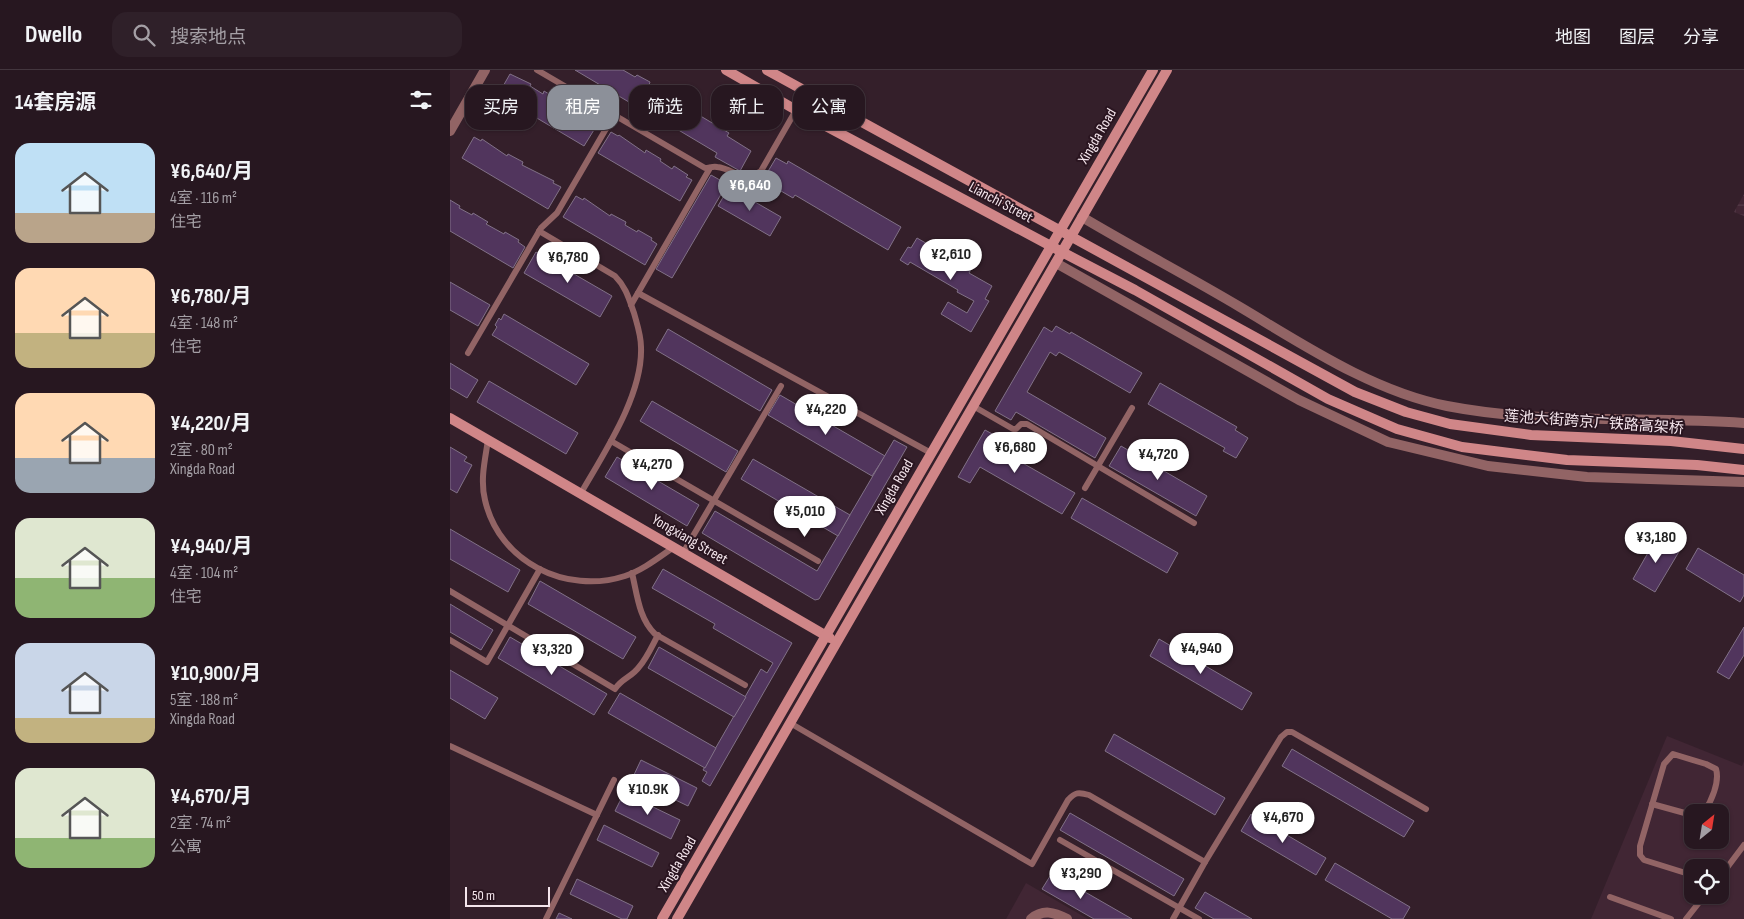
<!DOCTYPE html>
<html lang="zh">
<head>
<meta charset="utf-8">
<style>
	:root { --surface:#271720; --page:#2f2029; --text:#f1f3f6; --muted:#a49fa5; --line:#43363e; --accent:#8c9099 }
	body { margin:0; font-family:"Sofia Sans Condensed","Noto Sans SC",sans-serif; background:var(--page); color:var(--text); height:100vh; display:flex; flex-direction:column; font-size:19px; white-space:nowrap }
	* { box-sizing:border-box; margin:0 }
	p { font-size:16px; color:var(--muted) }
	.icon { flex:none; width:28px; height:28px; fill:none; stroke:currentColor; stroke-width:2; stroke-linecap:round; stroke-linejoin:round }
	.map { position:relative; flex:1; overflow:hidden }
	.drawer { display:flex; flex-direction:column; background:var(--surface); width:450px }
	.drawer>* { flex:none }
	.top-card { position:absolute; left:15px; top:15px; width:475px; height:45px; display:flex; gap:10px }
	.needle { width:32px; rotate:30deg }
	.buttons { position:absolute; left:1234px; top:734px; display:grid; gap:10px }
	.buttons a { display:grid; place-items:center; width:45px; height:45px; border-radius:10px; background:var(--surface); box-shadow:0 1px 4px #0004,0 0 0 1px var(--line); font-size:25px }
	.scale { position:absolute; left:15px; bottom:12px; width:85px; box-sizing:border-box; padding-left:5px; border:2px solid #f4e5ec; border-top:0; font-size:14px; line-height:18px; white-space:nowrap; color:#f4e5ec; -webkit-text-stroke:4px #2a1520; paint-order:stroke }
	.price { position:absolute; translate:-50% -42px; padding:0 11px; border-radius:18px; background:#fff; color:#222; font-size:16px; line-height:32px; filter:drop-shadow(0 1px 2px #0008) }
	.price::after { content:''; position:absolute; left:50%; top:30px; width:15px; height:11px; margin-left:-8px; background:inherit; clip-path:polygon(0 0,100% 0,50% 100%) }
	.price.current { background:var(--accent); color:#fff }
	ul { padding:0; list-style:none }
	li { display:flex; align-items:center; gap:15px; height:125px; padding:0 15px }
	li span { display:grid; place-items:center; flex:none; width:140px; height:100px; border-radius:15px; color:#555 }
	li>.icon { margin-inline-start:auto }
	span .icon { width:60px; height:60px; fill:#fffc; stroke-width:1 }
	li b { font-size:21px }
	h2 { display:flex; justify-content:space-between; align-items:center; height:60px; padding:0 15px; font-size:21px }
	.tag { padding:0 18px; border-radius:15px; background:var(--surface); box-shadow:0 1px 4px #0004,0 0 0 1px var(--line); font-size:18px; line-height:45px }
	.tag.current { background:var(--accent); color:#fff }
	header { display:flex; align-items:center; gap:30px; box-sizing:border-box; height:70px; padding:0 25px; background:var(--surface); border-bottom:1px solid var(--line) }
	header strong { font-size:24px }
	nav { display:flex; gap:28px; margin-inline-start:auto; font-size:18px }
	.search { width:350px; height:45px; background:var(--page); display:flex; align-items:center; gap:12px; box-sizing:border-box; padding:0 18px; border-radius:15px; color:var(--muted); font-size:19px }
	main { display:flex; flex:1; min-height:0 }
	.map>svg:first-child { display:block }
</style>
</head>
<body>
<header>
<strong>Dwello</strong>
<div class="search"><svg class="icon" aria-label="search" viewBox="0 0 24 24"><circle cx="10" cy="10" r="6"/><path d="M15 15l6 6"/></svg>搜索地点</div>
<nav><a>地图</a><a>图层</a><a>分享</a></nav>
</header>
<main>
<section class="drawer">
<h2>14套房源<svg class="icon" aria-label="filters" viewBox="0 0 24 24"><path d="M4 7h16M4 17h16"/><circle cx="9" cy="7" r="2"/><circle cx="15" cy="17" r="2"/></svg></h2>
<ul>
<li><span style="background:linear-gradient(#bfe0f5 70%,#b9a48a 0)"><svg class="icon" aria-label="home" viewBox="0 0 24 24"><path d="M3 11l9-7 9 7M6 9v11h12V9"/></svg></span><div><b>¥6,640/月</b><p>4室 · 116 m²</p><p>住宅</p></div></li>
<li><span style="background:linear-gradient(#ffd9b3 65%,#c2b280 0)"><svg class="icon" aria-label="home" viewBox="0 0 24 24"><path d="M3 11l9-7 9 7M6 9v11h12V9"/></svg></span><div><b>¥6,780/月</b><p>4室 · 148 m²</p><p>住宅</p></div></li>
<li><span style="background:linear-gradient(#ffd9b3 65%,#9aa5b1 0)"><svg class="icon" aria-label="home" viewBox="0 0 24 24"><path d="M3 11l9-7 9 7M6 9v11h12V9"/></svg></span><div><b>¥4,220/月</b><p>2室 · 80 m²</p><p>Xingda Road</p></div></li>
<li><span style="background:linear-gradient(#dfe7d0 60%,#8fb573 0)"><svg class="icon" aria-label="home" viewBox="0 0 24 24"><path d="M3 11l9-7 9 7M6 9v11h12V9"/></svg></span><div><b>¥4,940/月</b><p>4室 · 104 m²</p><p>住宅</p></div></li>
<li><span style="background:linear-gradient(#c9d6e8 75%,#c2b280 0)"><svg class="icon" aria-label="home" viewBox="0 0 24 24"><path d="M3 11l9-7 9 7M6 9v11h12V9"/></svg></span><div><b>¥10,900/月</b><p>5室 · 188 m²</p><p>Xingda Road</p></div></li>
<li><span style="background:linear-gradient(#dfe7d0 70%,#8fb573 0)"><svg class="icon" aria-label="home" viewBox="0 0 24 24"><path d="M3 11l9-7 9 7M6 9v11h12V9"/></svg></span><div><b>¥4,670/月</b><p>2室 · 74 m²</p><p>公寓</p></div></li>
</ul>
</section>
<div class="map">
<svg width="1294" height="849" viewBox="0 0 1294 849">
	<defs>
		<pattern id="industrial-grid" width="8" height="8" patternUnits="userSpaceOnUse" patternTransform="scale(1.25)"><rect width="8" height="8" fill="#412634"/><path d="M0 4h8M4 0v8" fill="none" stroke="#543b48"/></pattern>
	</defs>
	<rect width="100%" height="100%" fill="#341f2a"/>
	<g fill="#412634" fill-rule="evenodd">
		<path d="M 1217,666 L 1292,696 L 1294,691 L 1294,849 L 1141,849 ZM 1242,742 L 1270,742 L 1270,770 L 1242,770 ZM 1242,798 L 1270,798 L 1270,825 L 1242,825 Z"/>
		<polygon points="576,813 638,849 556,849"/>
	</g>
	<polygon fill="url(#industrial-grid)" points="1294,124 1294,146 1284,142"/>
	<g fill="#51355d" stroke="#817187">
		<polygon points="125,0 173,0 185,7 187,5 200,12 199,15 207,20 194,41"/>
		<polygon points="60,4 81,14 80,16 93,24 94,21 109,30 108,32 125,42 126,40 140,49 139,51 147,55 134,76 48,25"/>
		<polygon points="222,29 279,63 277,66 301,81 290,101 265,87 267,83 210,49"/>
		<polygon points="161,62 168,66 169,65 195,83 196,80 211,89 210,91 222,99 224,96 238,105 236,107 242,110 230,131 148,83"/>
		<polygon points="24,67 31,71 32,69 57,86 58,84 73,92 72,95 104,111 103,113 111,117 98,139 12,88"/>
		<polygon points="326,88 337,94 338,91 451,157 438,180 345,125 343,128 319,114 318,117 311,113"/>
		<polygon points="261,105 277,114 222,208 206,199"/>
		<polygon points="279,117 331,147 320,166 268,136"/>
		<polygon points="126,126 133,130 134,128 160,146 161,144 176,152 175,155 187,162 188,160 202,168 201,170 207,174 195,195 113,147"/>
		<polygon points="0,130 10,136 9,138 22,145 23,143 38,152 36,154 54,164 55,162 69,170 68,172 75,177 63,198 0,161"/>
		<polygon points="467,168 521,199 519,203 542,216 535,229 539,231 521,262 491,244 498,232 517,243 524,231 507,222 508,220 460,192 458,195 450,190 458,177 461,178"/>
		<polygon points="86,182 162,226 150,247 74,203"/>
		<polygon points="0,212 40,235 28,256 0,240"/>
		<polygon points="54,244 139,294 126,315 42,265 47,257 45,255 49,248 51,250"/>
		<polygon points="606,256 620,264 621,262 692,303 680,323 609,282 606,286 600,282 577,322 656,368 645,388 566,342 561,350 545,341 594,257 602,262"/>
		<polygon points="218,259 322,320 310,341 206,280"/>
		<polygon points="0,293 28,310 17,328 0,318"/>
		<polygon points="39,311 128,363 116,384 27,332"/>
		<polygon points="710,313 787,357 785,360 798,368 786,388 773,381 775,378 698,334"/>
		<polygon points="330,325 435,386 422,406 318,345"/>
		<polygon points="202,331 288,381 276,402 190,351"/>
		<polygon points="535,360 546,366 541,375 625,423 612,444 530,397 520,413 508,407"/>
		<polygon points="444,370 457,377 369,529 365,530 252,463 265,441 367,501"/>
		<polygon points="671,376 757,426 746,446 659,396"/>
		<polygon points="0,377 17,387 14,391 22,395 7,423 0,419"/>
		<polygon points="167,387 249,435 237,456 155,407"/>
		<polygon points="303,389 400,445 388,466 291,409"/>
		<polygon points="632,428 728,483 717,503 621,448"/>
		<polygon points="0,459 70,500 58,522 0,489"/>
		<polygon points="1207,467 1230,480 1205,522 1183,509"/>
		<polygon points="1248,478 1294,505 1294,525 1290,532 1236,499"/>
		<polygon points="213,499 342,573 260,716 252,711 257,702 253,700 311,599 317,603 323,593 263,558 265,554 202,518"/>
		<polygon points="90,511 186,567 173,589 78,534"/>
		<polygon points="0,534 43,560 31,580 0,562"/>
		<polygon points="1294,557 1294,585 1279,609 1267,602"/>
		<polygon points="60,567 157,624 144,645 48,588"/>
		<polygon points="709,569 802,623 792,640 700,586"/>
		<polygon points="209,577 296,627 284,647 198,598"/>
		<polygon points="0,600 48,628 35,649 0,628"/>
		<polygon points="170,623 266,678 255,698 158,643"/>
		<polygon points="664,664 775,728 765,745 655,681"/>
		<polygon points="842,679 964,751 954,767 832,696"/>
		<polygon points="191,690 247,718 238,736 182,709"/>
		<polygon points="174,723 230,750 221,769 165,741"/>
		<polygon points="620,743 734,809 724,826 610,760"/>
		<polygon points="801,744 876,788 866,805 791,761"/>
		<polygon points="154,755 209,783 202,797 147,770"/>
		<polygon points="885,793 960,837 953,849 942,849 875,810"/>
		<polygon points="602,803 682,849 644,849 592,819"/>
		<polygon points="127,809 183,836 177,849 172,849 120,824"/>
		<polygon points="755,822 802,849 764,849 745,838"/>
		<polygon points="109,843 122,849 106,849"/>
	</g>
	<g fill="none" stroke-linecap="round" stroke-linejoin="round">
		<g stroke="#926465" stroke-width="6">
			<path d="M 87,0 L 255,98 C 259,98 263,96 267,97 C 285,99 292,114 311,101 L 346,40"/>
			<path d="M 89,161 L 165,206 C 176,217 179,229 184,243 C 187,254 191,265 191,277 C 193,325 154,383 131,423"/>
			<polyline points="188,223 481,383"/>
			<polyline points="181,235 260,98"/>
			<polyline points="18,283 91,158 107,143 164,45"/>
			<polyline points="523,336 563,359 566,359 571,354 577,354 744,453"/>
			<path d="M 38,370 C 35,390 30,410 35,430 C 49,492 116,525 175,506 C 193,500 208,488 224,477"/>
			<polyline points="161,371 368,491"/>
			<polyline points="635,418 682,338"/>
			<polyline points="233,483 331,316"/>
			<path d="M 182,503 C 187,524 189,549 205,564 L 295,615"/>
			<path d="M 0,521 L 165,619 C 172,608 182,607 189,597 C 197,588 202,576 208,565"/>
			<polyline points="0,570 37,592 90,499"/>
			<path d="M 340,653 L 582,794 L 618,730 C 625,722 629,722 639,725 L 755,792 L 723,849"/>
			<polyline points="0,676 147,745"/>
			<polyline points="1202,734 1242,745"/>
			<polyline points="610,770 749,849"/>
			<polyline points="755,792 831,667 837,662 842,662 976,739"/>
			<path d="M 1242,805 L 1194,790 L 1190,785 L 1190,776 L 1214,694 L 1223,684 L 1256,694 L 1266,699 C 1270,712 1261,732 1254,742"/>
			<polyline points="1270,807 1294,775"/>
			<polyline points="1160,827 1221,849"/>
			<polyline points="96,849 164,710"/>
			<polyline points="1236,849 1255,825"/>
		</g>
		<g stroke="#926465" stroke-width="10">
			<polyline points="0,61 35,0"/>
			<path d="M 632,147 C 684,178 738,206 790,237 C 854,275 922,321 997,336 C 1095,355 1195,346 1294,353"/>
			<polyline points="606,193 849,330 938,372 1038,396 1137,407 1294,412"/>
			<path d="M 581,849 C 593,839 604,842 617,849"/>
		</g>
		<g stroke="#d08688" stroke-width="10">
			<polyline points="276,0 346,40 612,182 685,220 878,329 947,359 1012,377 1117,390 1247,395 1294,400"/>
			<polyline points="317,0 905,322 956,342 1000,354 1081,365 1221,371 1294,379"/>
			<polyline points="0,348 380,568"/>
			<polyline points="212,849 703,0"/>
			<polyline points="227,849 717,0"/>
		</g>
	</g>
	<g text-anchor="middle" stroke-width="4" stroke-linejoin="round" paint-order="stroke">
		<g font-size="15" fill="#f4e5ec" stroke="#2a1520">
			<text transform="translate(647 66) rotate(-60)" y="5">Xingda Road</text>
			<text transform="translate(551 132) rotate(28)" y="5">Lianchi Street</text>
			<text transform="translate(1144 352) rotate(4)" y="5">莲池大街跨京广铁路高架桥</text>
			<text transform="translate(444 417) rotate(-60)" y="5">Xingda Road</text>
			<text transform="translate(240 469) rotate(30)" y="5">Yongxiang Street</text>
			<text transform="translate(227 794) rotate(-60)" y="5">Xingda Road</text>
		</g>
	</g>
</svg>
<div class="buttons">
<a><svg class="needle" viewBox="-14 -14 28 28"><path d="M0-13l5 13h-10z" fill="#e53935"/><path d="M0 13l5-13h-10z" fill="#a49fa5"/></svg></a>
<a><svg class="icon" aria-label="locate" viewBox="0 0 24 24"><circle cx="12" cy="12" r="6"/><path d="M12 2v4M12 18v4M2 12h4M18 12h4"/></svg></a>
</div>
<div class="scale">50 m</div>
<b class="price current" style="left:300px;top:142px">¥6,640</b>
<b class="price" style="left:501px;top:211px">¥2,610</b>
<b class="price" style="left:118px;top:214px">¥6,780</b>
<b class="price" style="left:376px;top:366px">¥4,220</b>
<b class="price" style="left:565px;top:404px">¥6,680</b>
<b class="price" style="left:708px;top:411px">¥4,720</b>
<b class="price" style="left:202px;top:421px">¥4,270</b>
<b class="price" style="left:355px;top:468px">¥5,010</b>
<b class="price" style="left:1206px;top:494px">¥3,180</b>
<b class="price" style="left:751px;top:605px">¥4,940</b>
<b class="price" style="left:102px;top:606px">¥3,320</b>
<b class="price" style="left:198px;top:746px">¥10.9K</b>
<b class="price" style="left:833px;top:774px">¥4,670</b>
<b class="price" style="left:631px;top:830px">¥3,290</b>
<div class="top-card">
<a class="tag">买房</a>
<a class="tag current">租房</a>
<a class="tag">筛选</a>
<a class="tag">新上</a>
<a class="tag">公寓</a>
</div>
</div>
</main>
</body>
</html>
